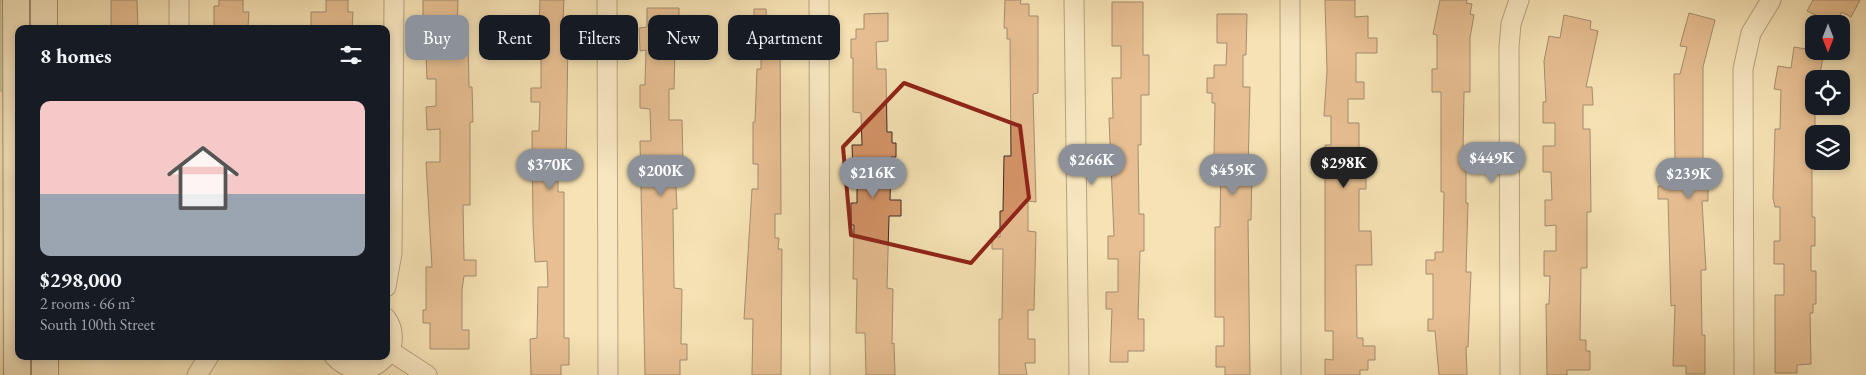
<!DOCTYPE html>
<html lang="en">
<head>
<meta charset="utf-8">
<style>
	:root { --surface:#171b24; --page:#20242c; --text:#f1f3f6; --muted:#9ea1a6; --accent:#8c9099 }
	body { margin:0; font-family:"EB Garamond",serif; background:var(--page); color:var(--text); height:100vh; display:flex; flex-direction:column; font-size:19px; white-space:nowrap }
	* { box-sizing:border-box; margin:0 }
	p { font-size:16px; color:var(--muted) }
	.icon { flex:none; width:28px; height:28px; fill:none; stroke:currentColor; stroke-width:2; stroke-linecap:round; stroke-linejoin:round }
	.map { position:relative; flex:1; overflow:hidden }
	.drawer { position:absolute; left:15px; top:25px; width:375px; height:335px; display:flex; flex-direction:column; background:var(--surface); border-radius:10px; box-shadow:0 2px 8px #0003 }
	.drawer>* { flex:none }
	.top-card { position:absolute; left:405px; top:15px; width:475px; height:45px; display:flex; gap:10px }
	.needle { width:32px; rotate:180deg }
	.controls { position:absolute; left:1805px; top:15px; display:grid; gap:10px }
	.controls a { display:grid; place-items:center; width:45px; height:45px; border-radius:10px; background:var(--surface); box-shadow:0 2px 8px #0003; font-size:25px }
	.price { position:absolute; translate:-50% -42px; padding:0 11px; border-radius:18px; background:var(--accent); color:#fff; font-size:16px; line-height:32px; filter:drop-shadow(0 1px 2px #0008) }
	.price::after { content:''; position:absolute; left:50%; top:30px; width:15px; height:11px; margin-left:-8px; background:inherit; clip-path:polygon(0 0,100% 0,50% 100%) }
	.price.active { background:#222; color:#fff }
	ul { padding:0; list-style:none }
	li { display:grid; align-content:center; gap:10px; height:265px; padding:0 25px }
	li span { display:grid; place-items:center; height:155px; border-radius:10px; color:#555 }
	li>.icon { margin-inline-start:auto }
	span .icon { width:90px; height:90px; fill:#fffc; stroke-width:1 }
	li b { font-size:21px }
	h2 { display:flex; justify-content:space-between; align-items:center; height:60px; padding:0 25px; font-size:21px }
	.pill { padding:0 18px; border-radius:10px; background:var(--surface); box-shadow:0 2px 8px #0003; font-size:18px; line-height:45px }
	.pill.active { background:var(--accent); color:#fff }
	.map>svg:first-child { display:block }
</style>
</head>
<body>
<div class="map">
<svg width="1866" height="375" viewBox="0 0 1866 375">
	<rect width="100%" height="100%" fill="#f5e2b4"/>
	<filter id="stains"><feTurbulence type="fractalNoise" baseFrequency=".004" numOctaves="4"/><feColorMatrix values="0 0 0 0 .2 0 0 0 0 .09 0 0 0 0 .02 0 0 0 .5 -.17"/></filter>
	<radialGradient id="worn" r=".72"><stop offset=".6" stop-color="#630" stop-opacity="0"/><stop offset="1" stop-color="#630" stop-opacity=".3"/></radialGradient>
	<rect fill="#b5c492" stroke="#7a765a" x="0" y="0" width="4" height="91"/>
	<g fill="#d59468" stroke="#3e2921">
		<polygon points="111,0 137,0 138,29 111,29"/>
		<polygon points="219,0 243,0 243,12 249,12 248,26 214,29 214,6 219,6"/>
		<polygon points="326,0 348,0 348,12 353,12 352,29 311,29 311,12 326,12"/>
		<polygon points="423,0 458,0 457,33 461,33 462,41 468,41 469,87 472,87 473,122 470,122 470,205 463,205 464,260 476,260 476,276 464,276 462,290 462,330 469,330 469,349 430,349 430,323 423,323 423,310 426,310 426,267 432,267 426,162 440,162 440,129 427,130 426,107 436,106 436,79 427,79 426,55 435,55 435,25 423,25"/>
		<polygon points="540,0 564,0 562,39 568,39 566,168 558,168 558,192 564,192 564,338 569,338 569,365 561,365 561,375 531,375 530,339 537,338 538,287 548,287 547,261 535,262 533,224 532,131 539,131 540,102 531,102 531,88 541,88 541,53 538,53"/>
		<polygon points="1005,0 1021,0 1020,4 1029,4 1029,16 1038,16 1038,93 1033,94 1036,202 1028,201 1028,231 1036,232 1034,310 1028,310 1028,339 1035,339 1035,363 1025,363 1027,375 999,375 999,319 1002,319 1003,249 992,249 992,237 1000,237 1000,211 1003,211 1004,156 1011,156 1010,39 1007,39 1007,28 1004,28"/>
		<polygon points="1325,0 1355,0 1355,17 1368,16 1368,38 1377,38 1377,53 1356,53 1356,82 1364,82 1364,99 1348,99 1348,123 1359,123 1359,178 1366,178 1366,189 1359,189 1359,231 1371,231 1372,265 1356,265 1357,338 1363,338 1363,346 1375,346 1375,360 1368,360 1368,370 1360,370 1360,375 1325,375 1325,359 1333,360 1333,331 1325,331 1325,145 1331,145 1331,116 1324,116 1327,71"/>
		<polygon points="1440,0 1467,0 1466,3 1472,4 1470,14 1474,15 1470,38 1470,92 1464,92 1463,152 1466,152 1466,203 1468,203 1466,272 1471,272 1468,347 1466,347 1467,375 1439,375 1435,331 1428,331 1428,319 1433,319 1433,274 1426,274 1426,260 1435,260 1435,252 1443,252 1444,192 1441,192 1441,92 1432,92 1432,69 1437,69 1437,35 1433,34"/>
		<polygon points="1813,0 1860,0 1851,17 1842,12 1835,24 1807,11"/>
		<polygon points="1112,2 1143,2 1143,55 1149,55 1149,95 1141,95 1141,145 1138,145 1139,214 1144,214 1144,251 1140,251 1138,319 1144,319 1144,351 1128,351 1128,362 1110,362 1112,309 1106,309 1106,292 1118,292 1118,259 1108,259 1108,236 1114,236 1109,118 1113,118 1112,78 1121,78 1121,46 1112,46"/>
		<polygon points="647,8 679,8 679,50 675,50 674,89 669,89 669,120 682,120 683,164 675,164 677,209 673,209 674,288 682,289 681,344 687,344 687,360 680,360 680,375 645,375 640,141 651,141 650,109 640,108 640,85 645,85 646,50 640,51 639,28 647,27"/>
		<polygon points="754,9 766,9 767,29 780,29 781,214 775,214 775,238 779,238 778,249 782,249 781,375 752,375 753,319 744,319 752,189 758,189 758,164 753,164 753,122 755,122 757,69 761,69 761,45 754,45"/>
		<polygon points="888,13 888,41 876,42 877,69 886,69 887,132 892,132 892,143 896,143 896,157 891,157 890,200 901,200 901,216 889,216 887,288 893,289 892,344 894,343 895,375 866,375 865,333 856,333 857,279 853,279 854,225 851,225 851,203 857,203 857,170 853,170 852,145 862,145 861,113 853,112 853,58 851,58 851,39 856,39 856,29 864,29 864,14"/>
		<polygon points="1689,13 1715,20 1703,67 1703,178 1708,178 1708,201 1702,201 1706,270 1701,270 1702,335 1705,335 1705,374 1686,374 1686,366 1673,366 1675,305 1671,306 1668,199 1658,199 1658,186 1684,186 1683,161 1675,161 1674,74 1680,74 1687,47 1680,46"/>
		<polygon points="1217,14 1247,14 1246,55 1243,55 1243,87 1250,87 1248,171 1252,171 1251,220 1248,220 1250,375 1225,375 1225,367 1216,367 1216,346 1224,346 1224,317 1215,317 1215,227 1220,227 1221,156 1214,156 1215,103 1212,103 1212,93 1207,93 1207,78 1214,78 1214,65 1226,65 1227,43 1217,43"/>
		<polygon points="1564,15 1591,21 1590,29 1598,31 1586,87 1592,87 1593,105 1583,105 1583,129 1590,129 1591,212 1587,212 1587,268 1581,268 1580,340 1586,340 1586,351 1590,351 1590,370 1567,370 1567,375 1547,375 1546,304 1549,304 1550,276 1544,276 1544,251 1556,251 1556,225 1545,226 1545,200 1552,200 1551,172 1543,172 1543,146 1555,146 1555,123 1543,123 1543,102 1546,102 1544,61 1549,36 1560,38"/>
		<polygon points="1794,47 1824,52 1819,79 1814,79 1815,110 1815,134 1814,144 1812,144 1812,217 1815,217 1815,246 1811,246 1811,271 1816,271 1816,304 1813,304 1813,313 1810,313 1811,364 1797,365 1797,373 1775,373 1775,295 1784,295 1784,264 1774,264 1774,241 1780,241 1780,207 1775,207 1773,198 1775,129 1780,129 1781,90 1774,89 1778,66 1791,68"/>
	</g>
	<g fill="none" stroke-linecap="round" stroke-linejoin="round">
		<g stroke="#6c5746" stroke-width="21">
			<g id="street">
				<polyline points="607,0 608,375"/>
				<polyline points="819,0 820,375"/>
				<polyline points="1074,0 1079,375"/>
				<polyline points="1290,0 1291,375"/>
				<polyline points="179,29 179,0"/>
				<polyline points="386,287 392,253 394,0"/>
				<path d="M 386,318 C 394,329 395,345 386,356"/>
				<polyline points="390,351 427,375"/>
				<path d="M 334,356 C 349,372 371,374 386,356"/>
				<polyline points="197,375 209,356"/>
				<polyline points="1510,375 1509,47 1511,24 1519,0"/>
				<polyline points="1744,375 1743,69 1751,33 1771,0"/>
			</g>
		</g>
		<g stroke="#3e2921" stroke-width="28">
			<g id="secondary">
				<polyline points="16,0 17,375"/>
				<polyline points="44,29 44,0"/>
				<polyline points="45,356 45,375"/>
			</g>
		</g>
		<use href="#street" stroke="#f8ecce" stroke-width="19"/>
		<use href="#secondary" stroke="#f8ecce" stroke-width="26"/>
	</g>
	<path d="M0 0H1866V375H0ZM 904,83 L 1020,126 L 1029,198 L 971,263 L 851,235 L 843,147 Z" fill="#f5e2b4" fill-opacity=".55" fill-rule="evenodd"/>
	<path fill="none" stroke="#8f2418" stroke-width="4" stroke-linejoin="round" d="M 904,83 L 1020,126 L 1029,198 L 971,263 L 851,235 L 843,147 Z"/>
	<rect width="100%" height="100%" filter="url(#stains)"/>
	<rect width="100%" height="100%" fill="url(#worn)"/>
</svg>
<div class="controls">
<a><svg class="needle" viewBox="-14 -14 28 28"><path d="M0-13l5 13h-10z" fill="#e53935"/><path d="M0 13l5-13h-10z" fill="#9ea1a6"/></svg></a>
<a><svg class="icon" aria-label="locate" viewBox="0 0 24 24"><circle cx="12" cy="12" r="6"/><path d="M12 2v4M12 18v4M2 12h4M18 12h4"/></svg></a>
<a><svg class="icon" aria-label="layers" viewBox="0 0 24 24"><path d="M12 4l9 5-9 5-9-5zM3 14l9 5 9-5"/></svg></a>
</div>
<b class="price" style="left:1492px;top:184px">$449K</b>
<b class="price" style="left:1092px;top:186px">$266K</b>
<b class="price active" style="left:1344px;top:189px">$298K</b>
<b class="price" style="left:550px;top:191px">$370K</b>
<b class="price" style="left:1233px;top:196px">$459K</b>
<b class="price" style="left:661px;top:197px">$200K</b>
<b class="price" style="left:873px;top:199px">$216K</b>
<b class="price" style="left:1689px;top:200px">$239K</b>
<div class="top-card">
<a class="pill active">Buy</a>
<a class="pill">Rent</a>
<a class="pill">Filters</a>
<a class="pill">New</a>
<a class="pill">Apartment</a>
</div>
<section class="drawer">
<h2>8 homes<svg class="icon" aria-label="filters" viewBox="0 0 24 24"><path d="M4 7h16M4 17h16"/><circle cx="9" cy="7" r="2"/><circle cx="15" cy="17" r="2"/></svg></h2>
<ul>
<li><span style="background:linear-gradient(#f6c9c9 60%,#9aa5b1 0)"><svg class="icon" aria-label="home" viewBox="0 0 24 24"><path d="M3 11l9-7 9 7M6 9v11h12V9"/></svg></span><div><b>$298,000</b><p>2 rooms · 66 m²</p><p>South 100th Street</p></div></li>
</ul>
</section>
</div>
</body>
</html>
